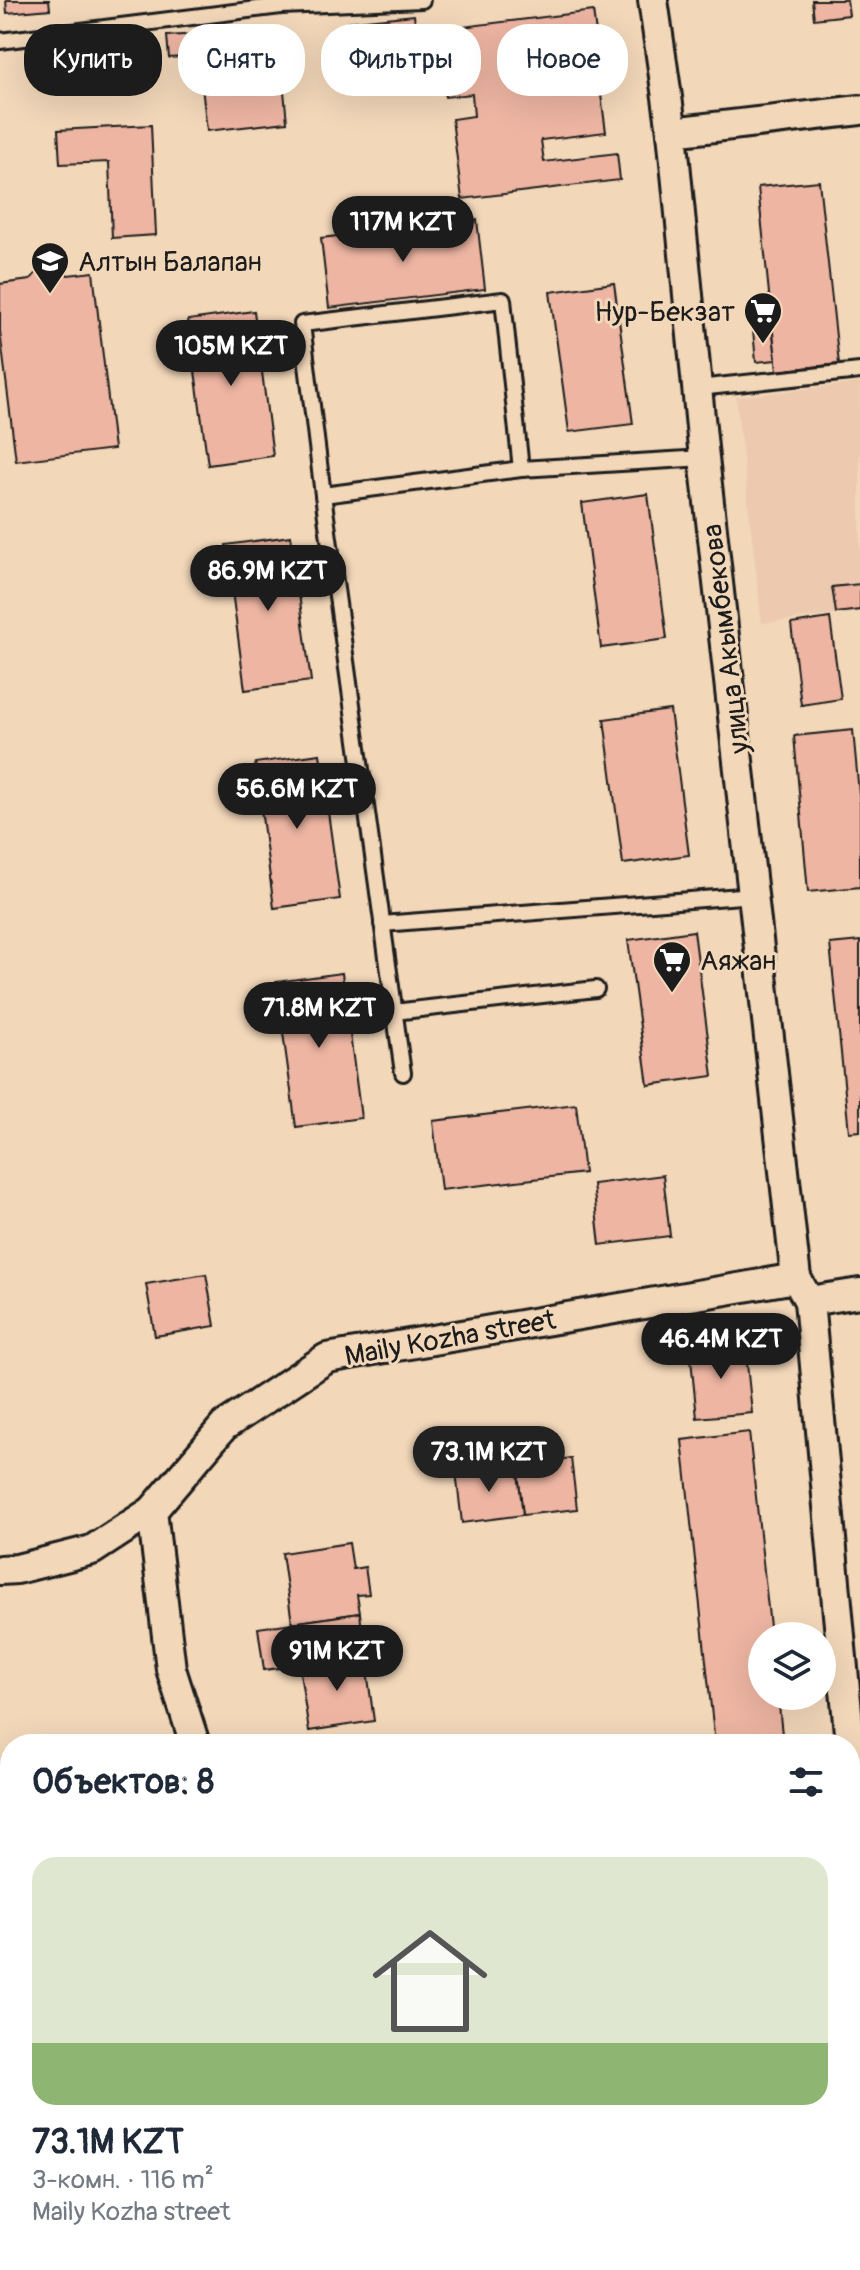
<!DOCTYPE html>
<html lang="ru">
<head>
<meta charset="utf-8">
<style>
	:root { --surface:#fff; --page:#f2f2f3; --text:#1f2937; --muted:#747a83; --line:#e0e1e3; --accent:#1c1c1c }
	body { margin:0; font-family:Pangolin,sans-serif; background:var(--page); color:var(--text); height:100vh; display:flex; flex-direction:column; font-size:30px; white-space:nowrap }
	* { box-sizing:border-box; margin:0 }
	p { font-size:26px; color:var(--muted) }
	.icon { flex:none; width:44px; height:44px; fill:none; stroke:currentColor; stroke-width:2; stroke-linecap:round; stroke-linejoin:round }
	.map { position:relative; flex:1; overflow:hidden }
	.side { position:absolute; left:0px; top:1734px; width:860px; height:536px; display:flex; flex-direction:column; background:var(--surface); border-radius:32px 32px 0 0; box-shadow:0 8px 32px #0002 }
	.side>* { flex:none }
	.guide { position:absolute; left:24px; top:24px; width:812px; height:72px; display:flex; gap:16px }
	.controls { position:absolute; left:748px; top:1622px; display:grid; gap:16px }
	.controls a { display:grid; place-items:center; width:88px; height:88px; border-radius:50%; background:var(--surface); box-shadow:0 8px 32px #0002; font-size:40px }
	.price { position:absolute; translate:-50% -68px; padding:0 18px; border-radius:28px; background:var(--accent); color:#fff; font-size:26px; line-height:52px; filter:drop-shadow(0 2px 4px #0008) }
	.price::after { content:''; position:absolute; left:50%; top:48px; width:24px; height:18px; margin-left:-12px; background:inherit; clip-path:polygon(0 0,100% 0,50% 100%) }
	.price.on { background:#222; color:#fff }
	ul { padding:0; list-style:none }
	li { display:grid; align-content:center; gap:16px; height:424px; padding:0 32px }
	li+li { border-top:2px solid var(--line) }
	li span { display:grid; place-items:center; height:248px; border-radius:24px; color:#555 }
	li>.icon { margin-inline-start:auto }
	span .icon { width:144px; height:144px; fill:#fffc; stroke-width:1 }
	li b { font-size:34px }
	h2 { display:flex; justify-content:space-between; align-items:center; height:96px; padding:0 32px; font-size:34px }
	.tag { padding:0 28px; border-radius:32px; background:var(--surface); box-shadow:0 8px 32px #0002; font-size:28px; line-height:72px }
	.tag.on { background:var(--accent); color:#fff }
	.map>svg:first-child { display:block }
</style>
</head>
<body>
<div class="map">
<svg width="860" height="2270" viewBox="0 0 860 2270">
	<rect width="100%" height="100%" fill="#f2d7b9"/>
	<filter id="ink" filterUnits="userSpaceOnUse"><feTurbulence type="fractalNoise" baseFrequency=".0125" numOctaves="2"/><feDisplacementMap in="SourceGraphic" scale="16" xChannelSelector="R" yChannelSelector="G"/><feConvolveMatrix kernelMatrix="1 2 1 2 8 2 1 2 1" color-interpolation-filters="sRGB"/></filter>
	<g filter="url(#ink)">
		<polygon fill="#ecc9af" points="860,383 860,612 762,623 736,397"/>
		<g fill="#edb5a2" stroke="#1c1c1c" stroke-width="2">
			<polygon points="6,0 49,0 50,9 7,13"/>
			<polygon points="812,0 847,0 849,15 814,19"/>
			<polygon points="593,11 596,33 530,41 534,73 597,65 606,132 541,140 544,162 617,153 620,180 462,199 452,119 474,116 472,94 445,97 437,30"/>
			<polygon points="414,15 417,41 349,48 347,22"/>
			<polygon points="281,29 282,50 169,58 167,36"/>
			<polygon points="281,60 287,122 207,131 200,69"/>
			<polygon points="151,125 156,235 112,238 109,162 60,164 58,130"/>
			<polygon points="819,181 839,364 777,371 758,187"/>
			<polygon points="477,220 485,289 329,308 321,238"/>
			<polygon points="56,265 68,275 93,272 114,449 16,461 0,331 0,284 30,280 42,266"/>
			<polygon points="614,283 633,424 569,432 550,292"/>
			<polygon points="254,311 273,456 208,465 188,320"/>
			<polygon points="771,318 776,360 756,362 752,320"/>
			<polygon points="648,494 667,639 601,648 582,503"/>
			<polygon points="291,536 311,681 245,690 226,545"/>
			<polygon points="860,584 860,610 836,613 832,587"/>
			<polygon points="830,618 841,699 801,705 791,624"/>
			<polygon points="670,710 689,855 623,864 604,719"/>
			<polygon points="853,730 860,804 860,887 808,892 794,736"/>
			<polygon points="320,754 340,899 274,908 255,763"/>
			<polygon points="694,931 713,1076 648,1085 628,940"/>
			<polygon points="860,941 860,1131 849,1132 830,944"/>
			<polygon points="342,973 361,1118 296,1127 276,982"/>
			<polygon points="576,1104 584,1173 441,1190 433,1121"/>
			<polygon points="663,1175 670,1236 600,1245 593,1184"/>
			<polygon points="206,1274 215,1326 155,1336 146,1284"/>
			<polygon points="745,1344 752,1413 697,1418 690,1349"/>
			<polygon points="749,1432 771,1636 762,1636 762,1696 778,1696 783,1744 715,1744 682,1440"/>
			<polygon points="571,1458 577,1509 523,1515 517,1465"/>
			<polygon points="517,1465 523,1515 462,1523 456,1472"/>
			<polygon points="349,1543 353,1569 365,1567 369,1594 357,1595 360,1613 292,1623 282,1553"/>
			<polygon points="360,1613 365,1656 264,1670 258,1628"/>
			<polygon points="365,1656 374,1721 309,1731 299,1666"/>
			<polygon points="850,2045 854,2045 858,2122 850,2123"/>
			<polygon points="750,2260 801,2260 802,2270 751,2270"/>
		</g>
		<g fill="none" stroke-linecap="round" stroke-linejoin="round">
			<g stroke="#1c1c1c" stroke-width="20">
				<g id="service">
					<polyline points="0,41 281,6 422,0"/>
					<polyline points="698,388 860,371"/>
					<polyline points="323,495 521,469 704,458"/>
					<polyline points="382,924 754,895"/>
					<polyline points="394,1012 596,989"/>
					<polyline points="403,1073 323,495 302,324 503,300 521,469"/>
				</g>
			</g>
			<g stroke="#1c1c1c" stroke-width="34">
				<g id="minor">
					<polyline points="653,0 672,132 704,458 796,1278"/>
					<polyline points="672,132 860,110"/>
					<polyline points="809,1301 850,1744"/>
					<polyline points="152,1511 171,1669 195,1744"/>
					<polyline points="0,1570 17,1569 92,1550 152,1511 224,1426 327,1358 796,1278 809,1301 860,1293"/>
					<polyline points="850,1747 860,1856"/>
					<polyline points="850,1937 860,1927"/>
				</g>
			</g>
			<polyline stroke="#1c1c1c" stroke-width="5" stroke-dasharray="8 6" stroke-linecap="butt" points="495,2270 509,2260"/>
			<use href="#service" stroke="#f2d7b9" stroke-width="14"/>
			<use href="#minor" stroke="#f2d7b9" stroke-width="28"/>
			<g stroke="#1c1c1c" stroke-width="9">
				<g id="rail">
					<polyline points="0,2052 10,2061"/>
					<polyline points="297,2260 312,2270"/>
				</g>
			</g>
			<use href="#rail" stroke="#f2d7b9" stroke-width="6" stroke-dasharray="18" stroke-linecap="butt"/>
		</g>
	</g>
	<defs>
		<g id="school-pin" transform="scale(2)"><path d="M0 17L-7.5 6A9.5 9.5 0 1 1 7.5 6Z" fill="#1c1c1c" stroke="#f2d7b9"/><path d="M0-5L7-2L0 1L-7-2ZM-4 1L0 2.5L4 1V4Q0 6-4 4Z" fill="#fff"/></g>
		<g id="supermarket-pin" transform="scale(2)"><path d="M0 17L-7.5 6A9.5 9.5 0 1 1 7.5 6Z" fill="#1c1c1c" stroke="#f2d7b9"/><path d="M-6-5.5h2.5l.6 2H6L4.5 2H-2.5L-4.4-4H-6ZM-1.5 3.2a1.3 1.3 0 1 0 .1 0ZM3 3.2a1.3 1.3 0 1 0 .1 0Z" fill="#fff"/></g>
	</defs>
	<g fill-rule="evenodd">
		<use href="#school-pin" x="50" y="261"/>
		<use href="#supermarket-pin" x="763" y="311"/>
		<use href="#supermarket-pin" x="672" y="960"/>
	</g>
	<g text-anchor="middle" stroke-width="6" stroke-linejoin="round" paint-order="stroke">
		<g font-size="28" fill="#1c1c1c" stroke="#f2d7b9" text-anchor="start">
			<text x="78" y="271">Алтын Балапан</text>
			<text x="735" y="321" text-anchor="end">Нур-Бекзат</text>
			<text x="700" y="970">Аяжан</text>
		</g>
		<g font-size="28" fill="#1c1c1c" stroke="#f2d7b9">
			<text transform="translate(725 639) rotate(-97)" y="10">улица Акымбекова</text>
			<text transform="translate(450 1337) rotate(-10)" y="10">Maily Kozha street</text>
		</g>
	</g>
</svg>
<div class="controls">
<a><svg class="icon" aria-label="layers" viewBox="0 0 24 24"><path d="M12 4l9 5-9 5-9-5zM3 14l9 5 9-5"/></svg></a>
</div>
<b class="price" style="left:403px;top:264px">117M KZT</b>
<b class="price" style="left:231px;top:388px">105M KZT</b>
<b class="price" style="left:268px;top:613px">86.9M KZT</b>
<b class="price" style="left:297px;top:831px">56.6M KZT</b>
<b class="price" style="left:319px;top:1050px">71.8M KZT</b>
<b class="price" style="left:721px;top:1381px">46.4M KZT</b>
<b class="price on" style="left:489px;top:1494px">73.1M KZT</b>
<b class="price" style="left:337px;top:1693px">91M KZT</b>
<div class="guide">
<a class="tag on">Купить</a>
<a class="tag">Снять</a>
<a class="tag">Фильтры</a>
<a class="tag">Новое</a>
</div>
<section class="side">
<h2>Объектов: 8<svg class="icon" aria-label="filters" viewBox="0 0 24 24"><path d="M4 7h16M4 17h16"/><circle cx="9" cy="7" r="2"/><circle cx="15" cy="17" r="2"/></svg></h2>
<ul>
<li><span style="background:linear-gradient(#dfe7d0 75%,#8fb573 0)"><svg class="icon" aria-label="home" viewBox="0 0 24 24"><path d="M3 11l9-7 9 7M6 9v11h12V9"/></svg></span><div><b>73.1M KZT</b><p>3-комн. · 116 m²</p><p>Maily Kozha street</p></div></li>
</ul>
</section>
</div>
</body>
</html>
